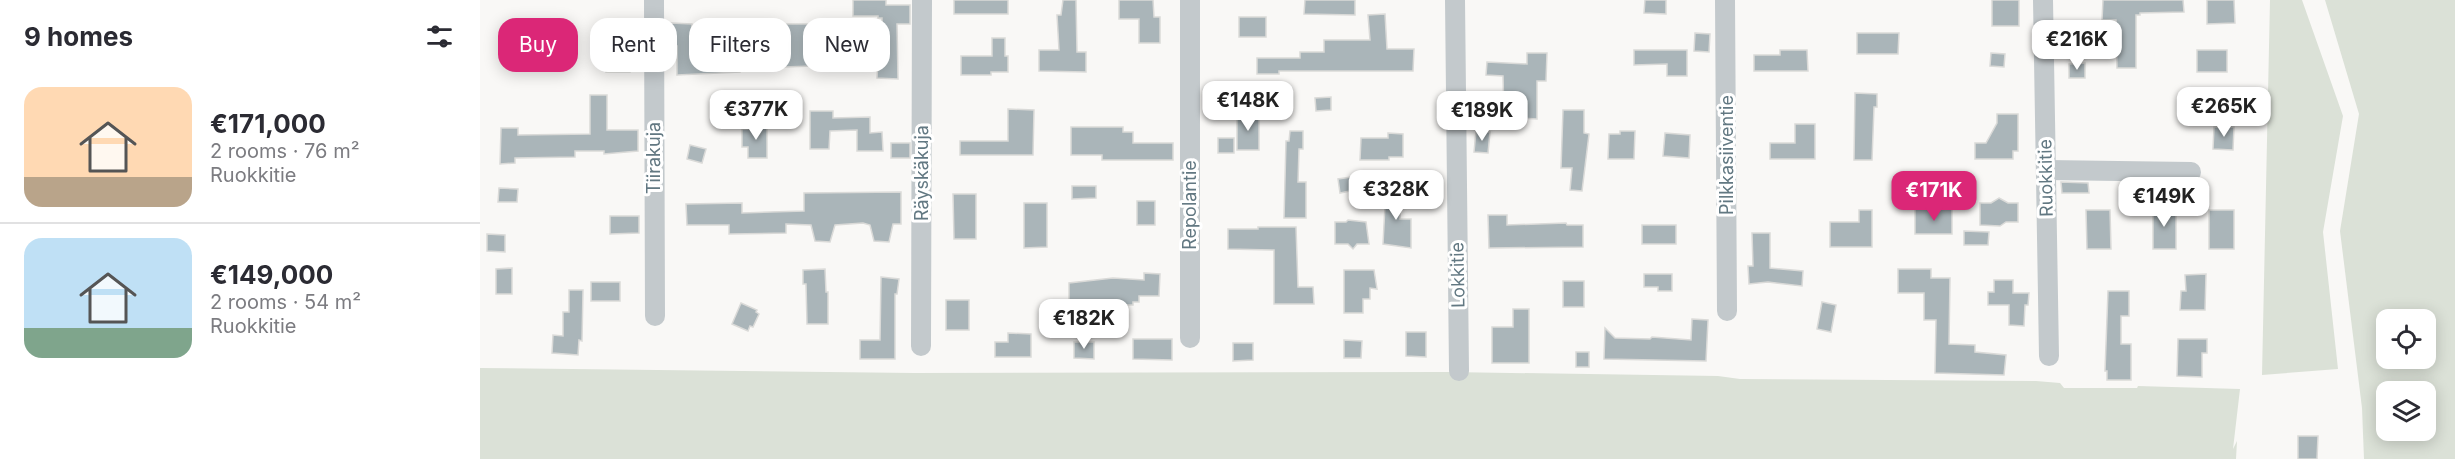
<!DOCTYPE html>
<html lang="en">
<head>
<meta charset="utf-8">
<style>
	:root { --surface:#fff; --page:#f7f7f7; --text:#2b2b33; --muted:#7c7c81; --line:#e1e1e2; --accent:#db2777 }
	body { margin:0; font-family:Inter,sans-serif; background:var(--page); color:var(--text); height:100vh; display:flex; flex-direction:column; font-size:22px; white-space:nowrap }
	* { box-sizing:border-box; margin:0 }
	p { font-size:20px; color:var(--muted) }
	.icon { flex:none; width:33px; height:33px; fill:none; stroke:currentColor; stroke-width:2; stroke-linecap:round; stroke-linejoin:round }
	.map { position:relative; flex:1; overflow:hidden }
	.details { display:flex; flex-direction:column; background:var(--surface); width:480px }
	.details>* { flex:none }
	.guide { position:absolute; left:18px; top:18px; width:570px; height:54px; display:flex; gap:12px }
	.controls { position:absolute; left:1896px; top:309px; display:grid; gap:12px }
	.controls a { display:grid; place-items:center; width:60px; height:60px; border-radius:12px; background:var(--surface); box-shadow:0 3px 15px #0003; font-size:30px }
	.price { position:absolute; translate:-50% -51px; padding:0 14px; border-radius:12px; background:#fff; color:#222; font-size:20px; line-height:39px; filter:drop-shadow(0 2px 3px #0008) }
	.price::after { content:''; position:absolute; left:50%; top:36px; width:18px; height:14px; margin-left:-9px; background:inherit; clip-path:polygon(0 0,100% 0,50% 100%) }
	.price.active { background:var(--accent); color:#fff }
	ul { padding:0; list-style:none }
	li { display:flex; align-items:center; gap:18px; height:150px; padding:0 24px }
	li+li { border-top:2px solid var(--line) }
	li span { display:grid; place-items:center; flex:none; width:168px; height:120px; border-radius:18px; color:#555 }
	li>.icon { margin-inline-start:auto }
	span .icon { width:72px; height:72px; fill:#fffc; stroke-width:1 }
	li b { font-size:26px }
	h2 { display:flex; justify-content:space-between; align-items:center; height:72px; padding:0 24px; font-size:26px }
	.chip { padding:0 21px; border-radius:18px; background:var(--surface); box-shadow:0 3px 15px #0003; font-size:21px; line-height:54px }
	.chip.active { background:var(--accent); color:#fff }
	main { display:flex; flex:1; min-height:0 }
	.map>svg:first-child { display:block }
</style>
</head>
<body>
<main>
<section class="details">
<h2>9 homes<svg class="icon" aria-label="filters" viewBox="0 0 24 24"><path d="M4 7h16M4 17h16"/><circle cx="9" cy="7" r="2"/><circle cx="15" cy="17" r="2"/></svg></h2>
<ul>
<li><span style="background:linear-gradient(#ffd9b3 75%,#b9a48a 0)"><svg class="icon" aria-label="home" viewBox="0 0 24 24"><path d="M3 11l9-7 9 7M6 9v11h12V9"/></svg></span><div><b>€171,000</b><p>2 rooms · 76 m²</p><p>Ruokkitie</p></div></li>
<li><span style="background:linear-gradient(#bfe0f5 75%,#7fa58c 0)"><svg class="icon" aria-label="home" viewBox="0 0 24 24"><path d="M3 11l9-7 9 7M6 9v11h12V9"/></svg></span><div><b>€149,000</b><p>2 rooms · 54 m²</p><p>Ruokkitie</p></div></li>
</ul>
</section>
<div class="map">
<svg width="1975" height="459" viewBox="0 0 1975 459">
	<rect width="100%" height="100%" fill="#f9f8f6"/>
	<g fill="#dbe1d7" fill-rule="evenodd">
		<polygon points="1790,0 1822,0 1863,116 1843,232 1858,369 1782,375"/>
		<path d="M 1845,0 L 1975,0 L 1975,459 L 1884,459 L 1882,408 L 1860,231 L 1879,114 ZM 1906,320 L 1946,320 L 1946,358 L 1906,358 ZM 1906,392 L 1946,392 L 1946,430 L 1906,430 Z"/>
		<polygon points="0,368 434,373 969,372 1238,376 1260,379 1556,381 1580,383 1584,388 1657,388 1658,386 1760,389 1753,449 1757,441 1756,459 0,459"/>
	</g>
	<g fill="#aab5b9" stroke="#dadad8" stroke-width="1.5">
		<polygon points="373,0 406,0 406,5 430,5 430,24 417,24 418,79 397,78 398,62 402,63 402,18 398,18 398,16 373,16"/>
		<rect x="474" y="0" width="54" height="14"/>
		<polygon points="583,0 596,0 597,52 606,52 606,72 559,71 559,50 579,50 577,15 581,15"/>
		<polygon points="639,0 673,0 674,17 680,17 680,43 659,43 659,19 639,19"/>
		<polygon points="825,0 875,0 875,15 824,14"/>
		<polygon points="1165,0 1186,0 1186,14 1164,13"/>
		<rect x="1512" y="0" width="27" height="26"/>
		<polygon points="1623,0 1703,0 1704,12 1660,13 1660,15 1656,15 1656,68 1637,68 1636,20 1622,20"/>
		<polygon points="1727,0 1754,0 1755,23 1727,24"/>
		<polygon points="905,14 907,49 934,49 933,71 799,71 799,74 777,74 777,58 820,58 820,52 844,52 844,40 890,40 888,15"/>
		<rect x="759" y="17" width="27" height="20"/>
		<polygon points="191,23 212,24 210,54 244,51 244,54 259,53 260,72 197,75 197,46 190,45"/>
		<polygon points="303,24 333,24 333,66 303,67"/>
		<polygon points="1215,33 1230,34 1229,52 1214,51"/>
		<polygon points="1377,33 1419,33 1418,54 1377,54"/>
		<polygon points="512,38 525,38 525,56 528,56 528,72 511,72 511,75 481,75 481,56 512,56"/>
		<rect x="126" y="41" width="24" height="31"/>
		<polygon points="1154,50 1207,50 1207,76 1187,76 1187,64 1154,65"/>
		<polygon points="1300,50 1327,50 1328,71 1274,71 1274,55 1300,55"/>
		<rect x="1717" y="50" width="30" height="22"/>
		<polygon points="1047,53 1067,53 1066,81 1057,81 1057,119 1024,117 1023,76 1006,75 1007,62 1047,64"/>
		<polygon points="1511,53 1525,54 1524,67 1510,66"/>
		<polygon points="1605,63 1605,78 1589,78 1589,64"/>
		<polygon points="1375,93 1397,94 1397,107 1394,107 1392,160 1374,160"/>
		<polygon points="110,95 127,95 127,130 158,130 158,151 124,154 124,151 95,151 95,157 35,158 35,163 20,164 21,128 38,128 38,135 110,134"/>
		<polygon points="851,97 851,110 836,111 835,98"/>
		<polygon points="528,109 554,110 553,155 480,155 480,141 528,141"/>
		<polygon points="1083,110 1104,110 1104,133 1109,134 1102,191 1090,190 1092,168 1081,168"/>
		<polygon points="330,111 353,111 353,118 390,117 390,133 402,132 403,151 377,151 377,130 350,131 349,149 330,149"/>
		<rect x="757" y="114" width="22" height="36"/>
		<polygon points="1517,114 1538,114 1538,151 1533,151 1533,159 1495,159 1495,143 1506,143 1517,123"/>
		<polygon points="1315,124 1335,124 1335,159 1290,159 1290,143 1315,143"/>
		<polygon points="268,126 287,126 287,158 268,158 268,147 262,147 262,129 268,129"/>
		<polygon points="591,127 643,127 643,132 653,132 653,143 693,143 693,160 622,160 622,155 591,155"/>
		<polygon points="1734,127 1754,127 1753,150 1733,149"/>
		<polygon points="810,131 823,131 823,149 819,149 818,182 826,182 826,218 804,218 806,141 809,141"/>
		<polygon points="996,131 1010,132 1008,153 994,152"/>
		<polygon points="1140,131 1155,131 1154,159 1128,159 1129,134 1140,134"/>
		<polygon points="908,133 923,134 923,157 909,157 909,160 880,160 881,138 908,138"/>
		<polygon points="1185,133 1210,135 1209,158 1183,156"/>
		<rect x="738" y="138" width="16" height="15"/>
		<rect x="411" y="143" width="19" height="15"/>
		<polygon points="210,145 226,149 222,163 207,159"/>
		<polygon points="878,176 880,189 860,193 858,179"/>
		<polygon points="1581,182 1608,183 1609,193 1582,193"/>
		<polygon points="592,186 616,186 616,198 592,199"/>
		<polygon points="906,186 921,187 920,219 931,219 931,248 903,244"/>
		<polygon points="19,188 38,189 37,202 18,202"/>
		<polygon points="421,192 421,224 413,224 409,242 394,241 390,225 383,223 355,225 350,242 335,241 331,225 306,224 306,233 249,234 249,225 207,225 206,204 262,203 262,213 324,211 324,193"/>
		<polygon points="473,194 496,194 496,239 474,239"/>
		<polygon points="1519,198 1528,203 1538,203 1538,222 1526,222 1520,226 1500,225 1500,203 1511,203"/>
		<rect x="657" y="201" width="18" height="24"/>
		<polygon points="544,203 567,203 567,247 544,248"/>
		<rect x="1673" y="208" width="23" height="41"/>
		<rect x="1435" y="209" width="37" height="25"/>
		<polygon points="1379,210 1392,210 1392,247 1350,247 1350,222 1379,222"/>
		<polygon points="1606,210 1630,210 1631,249 1607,249"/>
		<rect x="1729" y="210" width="25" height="39"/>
		<polygon points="1008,215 1027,215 1027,225 1086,223 1087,225 1103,225 1103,247 1009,248"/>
		<polygon points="130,216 159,216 159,233 130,234"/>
		<polygon points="868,220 886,222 889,244 877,244 873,249 868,244 855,244 855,222 866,222"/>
		<rect x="1162" y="225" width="34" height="19"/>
		<polygon points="778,227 816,227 818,287 833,287 834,304 794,304 794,250 748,249 748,229 778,229"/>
		<polygon points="1484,231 1509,232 1508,245 1484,245"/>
		<polygon points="1272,233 1290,233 1290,268 1323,271 1322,286 1288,282 1269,284 1268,266 1273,266"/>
		<polygon points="7,234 25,235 25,252 7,251"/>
		<polygon points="32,268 32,294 16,294 16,269"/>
		<polygon points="345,269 346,292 348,292 348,324 327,324 326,284 323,284 323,270"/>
		<polygon points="1418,269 1451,269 1451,278 1470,278 1469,344 1495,345 1495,352 1526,355 1524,375 1455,373 1456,320 1444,320 1444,293 1418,293"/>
		<polygon points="864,270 894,270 897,289 890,288 890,299 883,299 883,313 864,313"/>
		<polygon points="664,273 680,274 679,296 659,296 659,302 653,302 653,305 642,305 642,308 611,308 611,311 589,311 589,283 633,278 664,280"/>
		<polygon points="1164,274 1192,274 1192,291 1178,291 1178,287 1164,287"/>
		<polygon points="1726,274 1725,310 1700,310 1701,291 1706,291 1705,275"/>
		<polygon points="401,277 419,279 417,294 415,294 415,359 380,359 380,340 400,340"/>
		<polygon points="1514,280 1533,280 1533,293 1549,293 1548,305 1545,305 1544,326 1529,325 1529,305 1508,305 1508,292 1514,292"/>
		<rect x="1083" y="281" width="21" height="26"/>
		<rect x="111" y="282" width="29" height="19"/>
		<polygon points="89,290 103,290 102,341 99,340 98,355 72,353 73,335 83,336 83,312 89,312"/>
		<polygon points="1628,291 1649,291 1649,316 1641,316 1641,344 1651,344 1651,380 1627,380 1627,371 1625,371"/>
		<rect x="466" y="300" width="23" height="30"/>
		<polygon points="1342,302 1356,305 1351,332 1337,329"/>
		<polygon points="261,303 277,310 276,312 279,314 273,327 270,326 268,331 252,324"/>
		<polygon points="1033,309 1049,309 1049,363 1012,363 1012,327 1033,327"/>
		<polygon points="1212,319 1228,320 1226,361 1124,359 1125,328 1135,338 1170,339 1172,337 1211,340"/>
		<polygon points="926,332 946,332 946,357 926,356"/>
		<polygon points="528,333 551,334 551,357 515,357 515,342 528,342"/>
		<polygon points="653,339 692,339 692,360 653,359"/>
		<polygon points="1698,339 1727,339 1727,353 1722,353 1722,377 1697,376"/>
		<polygon points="864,340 882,341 881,358 864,358"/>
		<polygon points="594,342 614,342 614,359 594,358"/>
		<polygon points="753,343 773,343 773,360 753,361"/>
		<rect x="1096" y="352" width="13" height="15"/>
		<polygon points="1818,436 1838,436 1837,459 1818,459"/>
	</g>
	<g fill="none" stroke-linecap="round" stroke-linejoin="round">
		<g stroke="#c3c9cc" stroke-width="20">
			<polyline points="174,0 175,316"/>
			<polyline points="975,0 979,371"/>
			<polyline points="1245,0 1247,311"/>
			<polyline points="1563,0 1569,356"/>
			<polyline points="1566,170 1711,172"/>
			<polyline points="710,338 710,0"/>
			<polyline points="441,346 442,0"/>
		</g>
	</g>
	<g text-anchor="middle" stroke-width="6" stroke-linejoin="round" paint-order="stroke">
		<g font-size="18" fill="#627882" stroke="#fff">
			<text transform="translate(1247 155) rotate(-90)" y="6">Pilkkasiiventie</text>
			<text transform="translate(174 158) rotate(-90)" y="6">Tiirakuja</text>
			<text transform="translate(442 173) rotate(-90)" y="6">Räyskäkuja</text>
			<text transform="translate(1566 178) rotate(-91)" y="6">Ruokkitie</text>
			<text transform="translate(710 205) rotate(-90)" y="6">Repolantie</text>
			<text transform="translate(978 275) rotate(-91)" y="6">Lokkitie</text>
		</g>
	</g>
</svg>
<div class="controls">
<a><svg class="icon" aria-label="locate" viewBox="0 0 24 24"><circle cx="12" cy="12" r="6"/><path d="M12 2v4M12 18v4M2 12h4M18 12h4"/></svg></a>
<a><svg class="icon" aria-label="layers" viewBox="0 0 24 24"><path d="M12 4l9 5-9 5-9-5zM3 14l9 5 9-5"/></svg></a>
</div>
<b class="price" style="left:1597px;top:71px">€216K</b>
<b class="price" style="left:768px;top:132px">€148K</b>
<b class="price" style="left:1744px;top:138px">€265K</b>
<b class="price" style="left:276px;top:141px">€377K</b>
<b class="price" style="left:1002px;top:142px">€189K</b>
<b class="price" style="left:916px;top:221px">€328K</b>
<b class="price active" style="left:1454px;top:222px">€171K</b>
<b class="price" style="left:1684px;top:228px">€149K</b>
<b class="price" style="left:604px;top:350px">€182K</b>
<div class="guide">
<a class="chip active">Buy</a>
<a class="chip">Rent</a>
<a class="chip">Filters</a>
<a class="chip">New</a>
</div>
</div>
</main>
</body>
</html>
